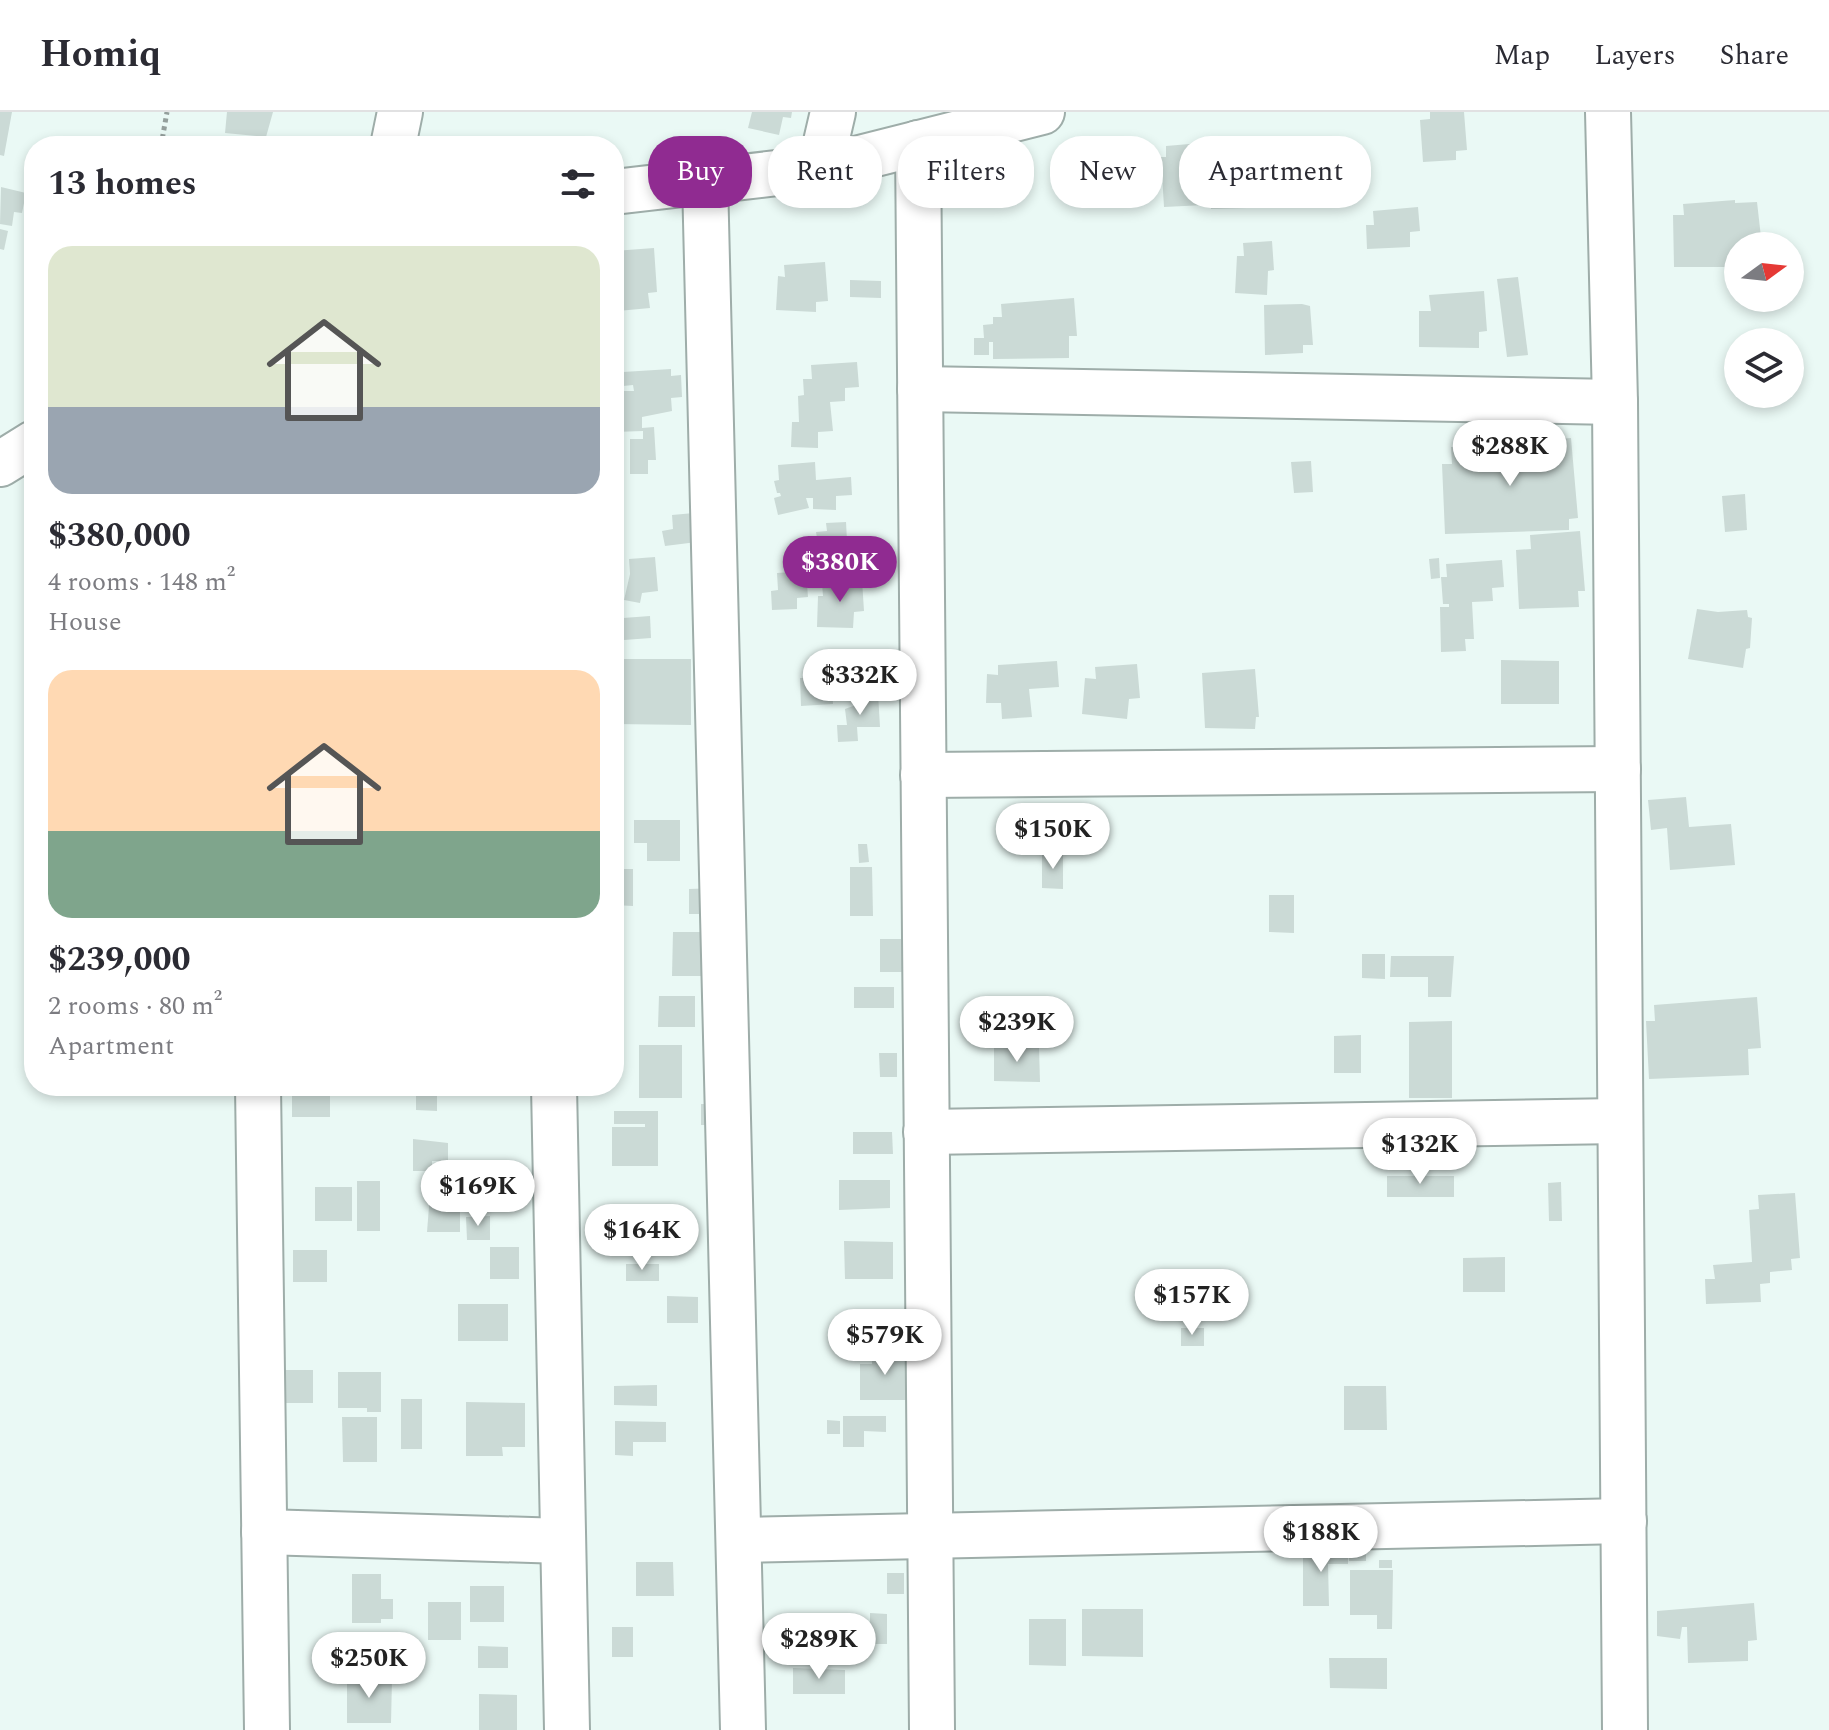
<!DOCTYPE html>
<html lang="en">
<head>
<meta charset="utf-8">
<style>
	:root { --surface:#fff; --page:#f7f7f7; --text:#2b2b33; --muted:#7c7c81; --line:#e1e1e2; --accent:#902b91 }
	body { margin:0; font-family:Spectral,serif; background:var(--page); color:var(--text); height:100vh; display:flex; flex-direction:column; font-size:30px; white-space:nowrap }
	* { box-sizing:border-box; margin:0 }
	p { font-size:26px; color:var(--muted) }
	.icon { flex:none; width:44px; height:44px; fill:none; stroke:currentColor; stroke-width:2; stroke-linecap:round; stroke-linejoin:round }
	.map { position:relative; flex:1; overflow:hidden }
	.side { position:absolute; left:24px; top:24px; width:600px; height:960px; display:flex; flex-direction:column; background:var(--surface); border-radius:32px; box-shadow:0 4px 12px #0003 }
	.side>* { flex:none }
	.top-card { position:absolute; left:648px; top:24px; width:760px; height:72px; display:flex; gap:16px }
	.needle { width:52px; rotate:75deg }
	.fabs { position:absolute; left:1724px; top:120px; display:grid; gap:16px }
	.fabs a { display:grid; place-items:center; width:80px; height:80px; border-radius:50%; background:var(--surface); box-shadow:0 4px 12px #0003; font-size:40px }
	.price { position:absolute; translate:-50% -68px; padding:0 18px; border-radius:28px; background:#fff; color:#222; font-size:26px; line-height:52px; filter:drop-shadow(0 2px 4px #0008) }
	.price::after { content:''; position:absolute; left:50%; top:48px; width:24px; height:18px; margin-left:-12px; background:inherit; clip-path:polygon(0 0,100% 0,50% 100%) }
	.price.current { background:var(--accent); color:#fff }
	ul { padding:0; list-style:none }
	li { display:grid; align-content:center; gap:16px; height:424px; padding:0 24px }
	li span { display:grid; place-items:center; height:248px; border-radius:24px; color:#555 }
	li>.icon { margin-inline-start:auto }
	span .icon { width:144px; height:144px; fill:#fffc; stroke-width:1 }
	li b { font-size:34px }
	h2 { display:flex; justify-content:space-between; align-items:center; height:96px; padding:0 24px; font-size:34px }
	.tag { padding:0 28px; border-radius:32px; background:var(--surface); box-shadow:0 4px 12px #0003; font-size:28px; line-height:72px }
	.tag.current { background:var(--accent); color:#fff }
	header { display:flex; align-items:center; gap:48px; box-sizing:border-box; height:112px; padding:0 40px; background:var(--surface); border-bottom:2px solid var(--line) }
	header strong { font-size:38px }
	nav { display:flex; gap:44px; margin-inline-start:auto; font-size:28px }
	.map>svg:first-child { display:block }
</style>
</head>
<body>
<header>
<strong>Homiq</strong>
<nav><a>Map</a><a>Layers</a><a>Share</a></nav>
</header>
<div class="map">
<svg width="1829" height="1618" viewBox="0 0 1829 1618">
	<rect width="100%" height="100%" fill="#eaf9f5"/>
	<g fill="#cbdad6">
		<polygon points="0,0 12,0 4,44 0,43"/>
		<polygon points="227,0 273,0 266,25 225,21"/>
		<polygon points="752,0 792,0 791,6 783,5 779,23 748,16"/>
		<polygon points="1430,0 1464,0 1467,38 1456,39 1456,48 1423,50 1420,8 1430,7"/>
		<polygon points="1213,30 1214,51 1245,49 1247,96 1211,97 1211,80 1204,81 1205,93 1164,95 1161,45 1166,45 1166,34"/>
		<polygon points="1,75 26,81 22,101 14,100 12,114 0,112"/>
		<polygon points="1735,88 1735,91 1757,90 1762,134 1738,134 1738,143 1730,144 1730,155 1674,155 1673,103 1684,103 1683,92"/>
		<polygon points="1418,95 1420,119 1410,120 1410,135 1367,137 1366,113 1374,113 1373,99"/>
		<polygon points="0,117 8,119 4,138 0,137"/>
		<polygon points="1272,129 1274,158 1268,159 1267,183 1235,181 1237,144 1244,144 1243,131"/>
		<polygon points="654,136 657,180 648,181 650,196 618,199 621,240 617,240 617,251 614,251 614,139"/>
		<polygon points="825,150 828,189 816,190 816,200 776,198 778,164 785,165 784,153"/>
		<polygon points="1518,165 1528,243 1507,245 1497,167"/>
		<polygon points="850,168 881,169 881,186 850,185"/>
		<polygon points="1484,179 1487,219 1479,220 1479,236 1419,235 1419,199 1431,199 1429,183"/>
		<polygon points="1074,186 1077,224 1069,224 1069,246 993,247 993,230 989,230 989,243 974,243 974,226 984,226 983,213 993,212 993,205 1002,205 1001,192"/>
		<polygon points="1302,192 1310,194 1313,233 1303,233 1303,241 1265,243 1264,193"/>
		<polygon points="857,250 859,275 845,276 845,289 830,290 833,319 818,320 818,336 791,335 792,310 799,310 798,284 804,283 803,267 812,267 811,253"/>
		<polygon points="671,257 671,264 681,263 682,285 671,286 672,299 642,305 642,316 654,315 656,348 648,348 648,362 630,362 630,327 643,327 643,319 614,320 617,290 624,290 624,279 634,279 633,273 623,274 623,260"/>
		<polygon points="1571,326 1578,406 1569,407 1569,418 1445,422 1442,352 1452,352 1451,335"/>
		<polygon points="1311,349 1313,380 1294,381 1291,350"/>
		<polygon points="815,350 816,368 851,365 852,383 836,384 836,398 813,397 813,386 806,386 809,396 778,403 774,386 781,384 780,381 777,381 774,369 779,368 778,353"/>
		<polygon points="622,374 624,411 614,412 614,375"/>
		<polygon points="1745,382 1747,418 1725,420 1722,384"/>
		<polygon points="705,400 697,430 665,434 662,419 673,417 672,403"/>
		<polygon points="846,410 848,447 843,448 844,457 823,460 816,420 827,419 826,411"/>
		<polygon points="1580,419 1585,479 1578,479 1579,495 1519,497 1516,438 1531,437 1530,423"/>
		<polygon points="655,445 658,479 642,481 640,491 624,488 630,462 629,447"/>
		<polygon points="1439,446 1440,466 1431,467 1429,447"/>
		<polygon points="1502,448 1504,475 1492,476 1493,489 1472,490 1474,527 1465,527 1466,539 1441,540 1440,495 1449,495 1449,492 1443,492 1441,465 1447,465 1446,452"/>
		<polygon points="806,459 808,485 797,486 797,497 772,498 771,479 778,478 777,461"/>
		<polygon points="862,468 864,499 854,500 853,516 817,515 818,484 823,484 822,471"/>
		<polygon points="1697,497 1718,500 1747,498 1748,505 1752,506 1750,536 1746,537 1743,556 1688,547"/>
		<polygon points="650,504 651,526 624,528 623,506"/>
		<polygon points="614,547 691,547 691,613 614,612"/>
		<polygon points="845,548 847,576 832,577 833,592 801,594 800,566 805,566 804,555 813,554 813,551"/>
		<polygon points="1501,548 1559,549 1559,592 1501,592"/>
		<polygon points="1057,549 1059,575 1029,577 1032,605 1002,607 1001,591 986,591 987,562 998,563 998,553"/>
		<polygon points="1137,552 1140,586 1129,587 1127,607 1082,602 1085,566 1096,567 1095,555"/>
		<polygon points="1255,557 1259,605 1256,605 1255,617 1205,616 1202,561"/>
		<polygon points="878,581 880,615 857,615 858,629 838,630 837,613 847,613 845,597 856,593 856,583"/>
		<polygon points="1686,685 1689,715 1731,712 1735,753 1670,758 1667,716 1651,718 1648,688"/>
		<polygon points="634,708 680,708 680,749 647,749 647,731 634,731"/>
		<polygon points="858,732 867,732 869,750 859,751"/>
		<polygon points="1042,741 1063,741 1063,777 1042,776"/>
		<polygon points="850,755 872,755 873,804 850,804"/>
		<polygon points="614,757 633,757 633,794 614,793"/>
		<polygon points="717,776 717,802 689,802 689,777"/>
		<polygon points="1269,783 1294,783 1294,821 1269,820"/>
		<polygon points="673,820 721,820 720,864 672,864"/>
		<rect x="880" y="827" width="23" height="33"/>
		<polygon points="1362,842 1385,842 1385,867 1362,866"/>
		<polygon points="1391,844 1454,844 1451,885 1428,885 1428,865 1390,865"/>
		<rect x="854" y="875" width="40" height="21"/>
		<polygon points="659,884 695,884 695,915 658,915"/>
		<polygon points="1757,885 1761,936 1748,937 1749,963 1649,967 1646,909 1655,909 1654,893"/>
		<polygon points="1452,909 1452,986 1409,986 1409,910"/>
		<polygon points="1361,923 1361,961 1334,961 1334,924"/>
		<rect x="639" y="933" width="43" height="53"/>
		<polygon points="994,935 1039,935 1040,970 994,969"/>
		<polygon points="879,941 897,941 897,965 880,965"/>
		<rect x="292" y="974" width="38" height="31"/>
		<polygon points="416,974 437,974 437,999 416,998"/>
		<rect x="701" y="992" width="22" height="21"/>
		<polygon points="614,999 658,999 658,1054 612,1054 612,1015 645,1015 645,1012 614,1012"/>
		<polygon points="853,1020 892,1020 893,1042 853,1042"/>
		<polygon points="413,1027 448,1031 448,1049 432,1049 432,1059 413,1059"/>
		<rect x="1387" y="1064" width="67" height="21"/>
		<rect x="469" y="1068" width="31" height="29"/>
		<polygon points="839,1068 890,1068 890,1096 839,1098"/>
		<rect x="357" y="1069" width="23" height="50"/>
		<polygon points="431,1069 460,1069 460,1120 427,1120"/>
		<polygon points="1561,1070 1562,1109 1549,1109 1548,1071"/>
		<rect x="315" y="1075" width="37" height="34"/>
		<polygon points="1795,1081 1800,1146 1791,1147 1792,1158 1770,1160 1770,1171 1760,1172 1761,1190 1706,1192 1705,1167 1715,1167 1713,1153 1752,1150 1749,1098 1759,1097 1758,1083"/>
		<polygon points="490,1104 490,1128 467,1128 466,1105"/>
		<polygon points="844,1129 893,1130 893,1167 845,1167"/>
		<rect x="490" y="1135" width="29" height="32"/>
		<rect x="293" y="1138" width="34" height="32"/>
		<polygon points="1505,1145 1505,1180 1463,1180 1463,1146"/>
		<rect x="626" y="1152" width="33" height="17"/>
		<polygon points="667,1184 698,1185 698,1211 667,1211"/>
		<rect x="458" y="1192" width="50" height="37"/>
		<polygon points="875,1209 875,1232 838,1235 838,1218 851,1217 851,1210"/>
		<rect x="1181" y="1216" width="23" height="18"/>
		<polygon points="872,1240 907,1240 908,1288 860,1288 860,1252 872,1252"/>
		<rect x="283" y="1258" width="30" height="33"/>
		<polygon points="338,1260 381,1260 381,1300 367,1300 367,1296 338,1296"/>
		<polygon points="657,1273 657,1294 614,1293 614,1274"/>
		<polygon points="1344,1274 1386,1274 1387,1318 1344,1318"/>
		<rect x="401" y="1287" width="21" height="50"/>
		<polygon points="466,1290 525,1291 525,1335 502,1335 503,1344 466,1344"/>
		<polygon points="843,1304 886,1304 886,1320 864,1319 864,1335 843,1335"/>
		<polygon points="342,1305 377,1305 377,1350 343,1350"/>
		<polygon points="827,1308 840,1309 840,1322 827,1322"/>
		<polygon points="615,1309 666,1310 666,1330 633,1330 633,1344 615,1343"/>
		<polygon points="1329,1431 1348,1431 1348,1452 1328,1452 1329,1494 1303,1494 1303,1444 1328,1444"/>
		<polygon points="1366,1433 1366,1449 1349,1449 1349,1434"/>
		<rect x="1379" y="1448" width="13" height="8"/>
		<polygon points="636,1450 673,1450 674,1484 636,1484"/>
		<polygon points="1350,1458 1393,1458 1392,1517 1377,1517 1377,1503 1350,1503"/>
		<rect x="887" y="1461" width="17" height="21"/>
		<polygon points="352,1462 381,1462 381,1487 393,1487 393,1507 381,1507 381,1511 352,1511"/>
		<rect x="470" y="1474" width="34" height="36"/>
		<rect x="428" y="1490" width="33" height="38"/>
		<polygon points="1754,1491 1757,1528 1748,1529 1748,1549 1688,1551 1687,1515 1682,1515 1680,1527 1657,1524 1657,1499"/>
		<polygon points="1082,1497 1143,1497 1143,1545 1082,1544"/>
		<polygon points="870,1501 887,1502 887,1532 853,1532 852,1519 870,1519"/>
		<polygon points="1029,1507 1066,1507 1066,1554 1029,1553"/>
		<polygon points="816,1511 841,1511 841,1542 828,1542 828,1525 816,1525"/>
		<rect x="612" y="1515" width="21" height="30"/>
		<polygon points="478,1534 508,1535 508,1556 478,1556"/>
		<polygon points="1329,1546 1387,1546 1387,1577 1330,1576"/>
		<polygon points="793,1556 845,1558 845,1582 793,1582"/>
		<polygon points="347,1564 392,1567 391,1611 347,1611"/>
		<polygon points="479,1582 517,1583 517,1618 479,1618"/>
	</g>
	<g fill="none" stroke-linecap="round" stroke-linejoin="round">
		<g stroke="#9eada9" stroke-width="48">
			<g id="minor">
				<polyline points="1608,0 1615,290 1625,1618"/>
				<polyline points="918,31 932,1618"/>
				<polyline points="393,34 400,0"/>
				<polyline points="820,56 833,0"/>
				<polyline points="705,68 743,1618"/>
				<polyline points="614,80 820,56 1042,0"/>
				<polyline points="920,277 1615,290"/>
				<polyline points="0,352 34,331"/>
				<polyline points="923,663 1618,657"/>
				<polyline points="258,974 267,1618"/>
				<polyline points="554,974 567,1618"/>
				<polyline points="926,1020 1620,1009"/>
				<polyline points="264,1420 563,1429"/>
				<polyline points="740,1428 1624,1409"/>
			</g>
		</g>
		<polyline stroke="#949f9c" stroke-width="5" stroke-dasharray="4 4" stroke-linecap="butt" points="161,34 167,0"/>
		<use href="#minor" stroke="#fff" stroke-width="44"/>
	</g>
</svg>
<div class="fabs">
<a><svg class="needle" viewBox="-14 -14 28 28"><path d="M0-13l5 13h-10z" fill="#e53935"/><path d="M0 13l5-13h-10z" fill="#7c7c81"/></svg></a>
<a><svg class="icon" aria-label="layers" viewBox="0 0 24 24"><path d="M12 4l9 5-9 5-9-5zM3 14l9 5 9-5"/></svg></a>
</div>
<b class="price" style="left:1510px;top:376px">$288K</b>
<b class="price current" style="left:840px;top:492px">$380K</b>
<b class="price" style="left:860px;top:605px">$332K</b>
<b class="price" style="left:1053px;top:759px">$150K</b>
<b class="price" style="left:1017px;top:952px">$239K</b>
<b class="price" style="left:1420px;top:1074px">$132K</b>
<b class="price" style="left:478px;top:1116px">$169K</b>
<b class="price" style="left:642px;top:1160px">$164K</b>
<b class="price" style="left:1192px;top:1225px">$157K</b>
<b class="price" style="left:885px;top:1265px">$579K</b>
<b class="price" style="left:1321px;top:1462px">$188K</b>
<b class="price" style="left:819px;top:1569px">$289K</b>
<b class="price" style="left:369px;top:1588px">$250K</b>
<div class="top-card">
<a class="tag current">Buy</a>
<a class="tag">Rent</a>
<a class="tag">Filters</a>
<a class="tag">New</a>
<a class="tag">Apartment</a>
</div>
<section class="side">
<h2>13 homes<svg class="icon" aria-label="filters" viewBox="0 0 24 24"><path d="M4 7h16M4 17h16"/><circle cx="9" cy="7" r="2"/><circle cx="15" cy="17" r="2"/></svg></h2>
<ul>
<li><span style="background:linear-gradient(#dfe7d0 65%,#9aa5b1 0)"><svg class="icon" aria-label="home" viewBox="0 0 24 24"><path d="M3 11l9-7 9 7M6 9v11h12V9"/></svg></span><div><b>$380,000</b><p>4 rooms · 148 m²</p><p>House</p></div></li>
<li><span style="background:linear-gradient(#ffd9b3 65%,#7fa58c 0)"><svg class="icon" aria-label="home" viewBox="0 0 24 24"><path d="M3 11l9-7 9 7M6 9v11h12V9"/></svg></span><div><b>$239,000</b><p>2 rooms · 80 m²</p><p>Apartment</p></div></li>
</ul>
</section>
</div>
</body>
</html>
